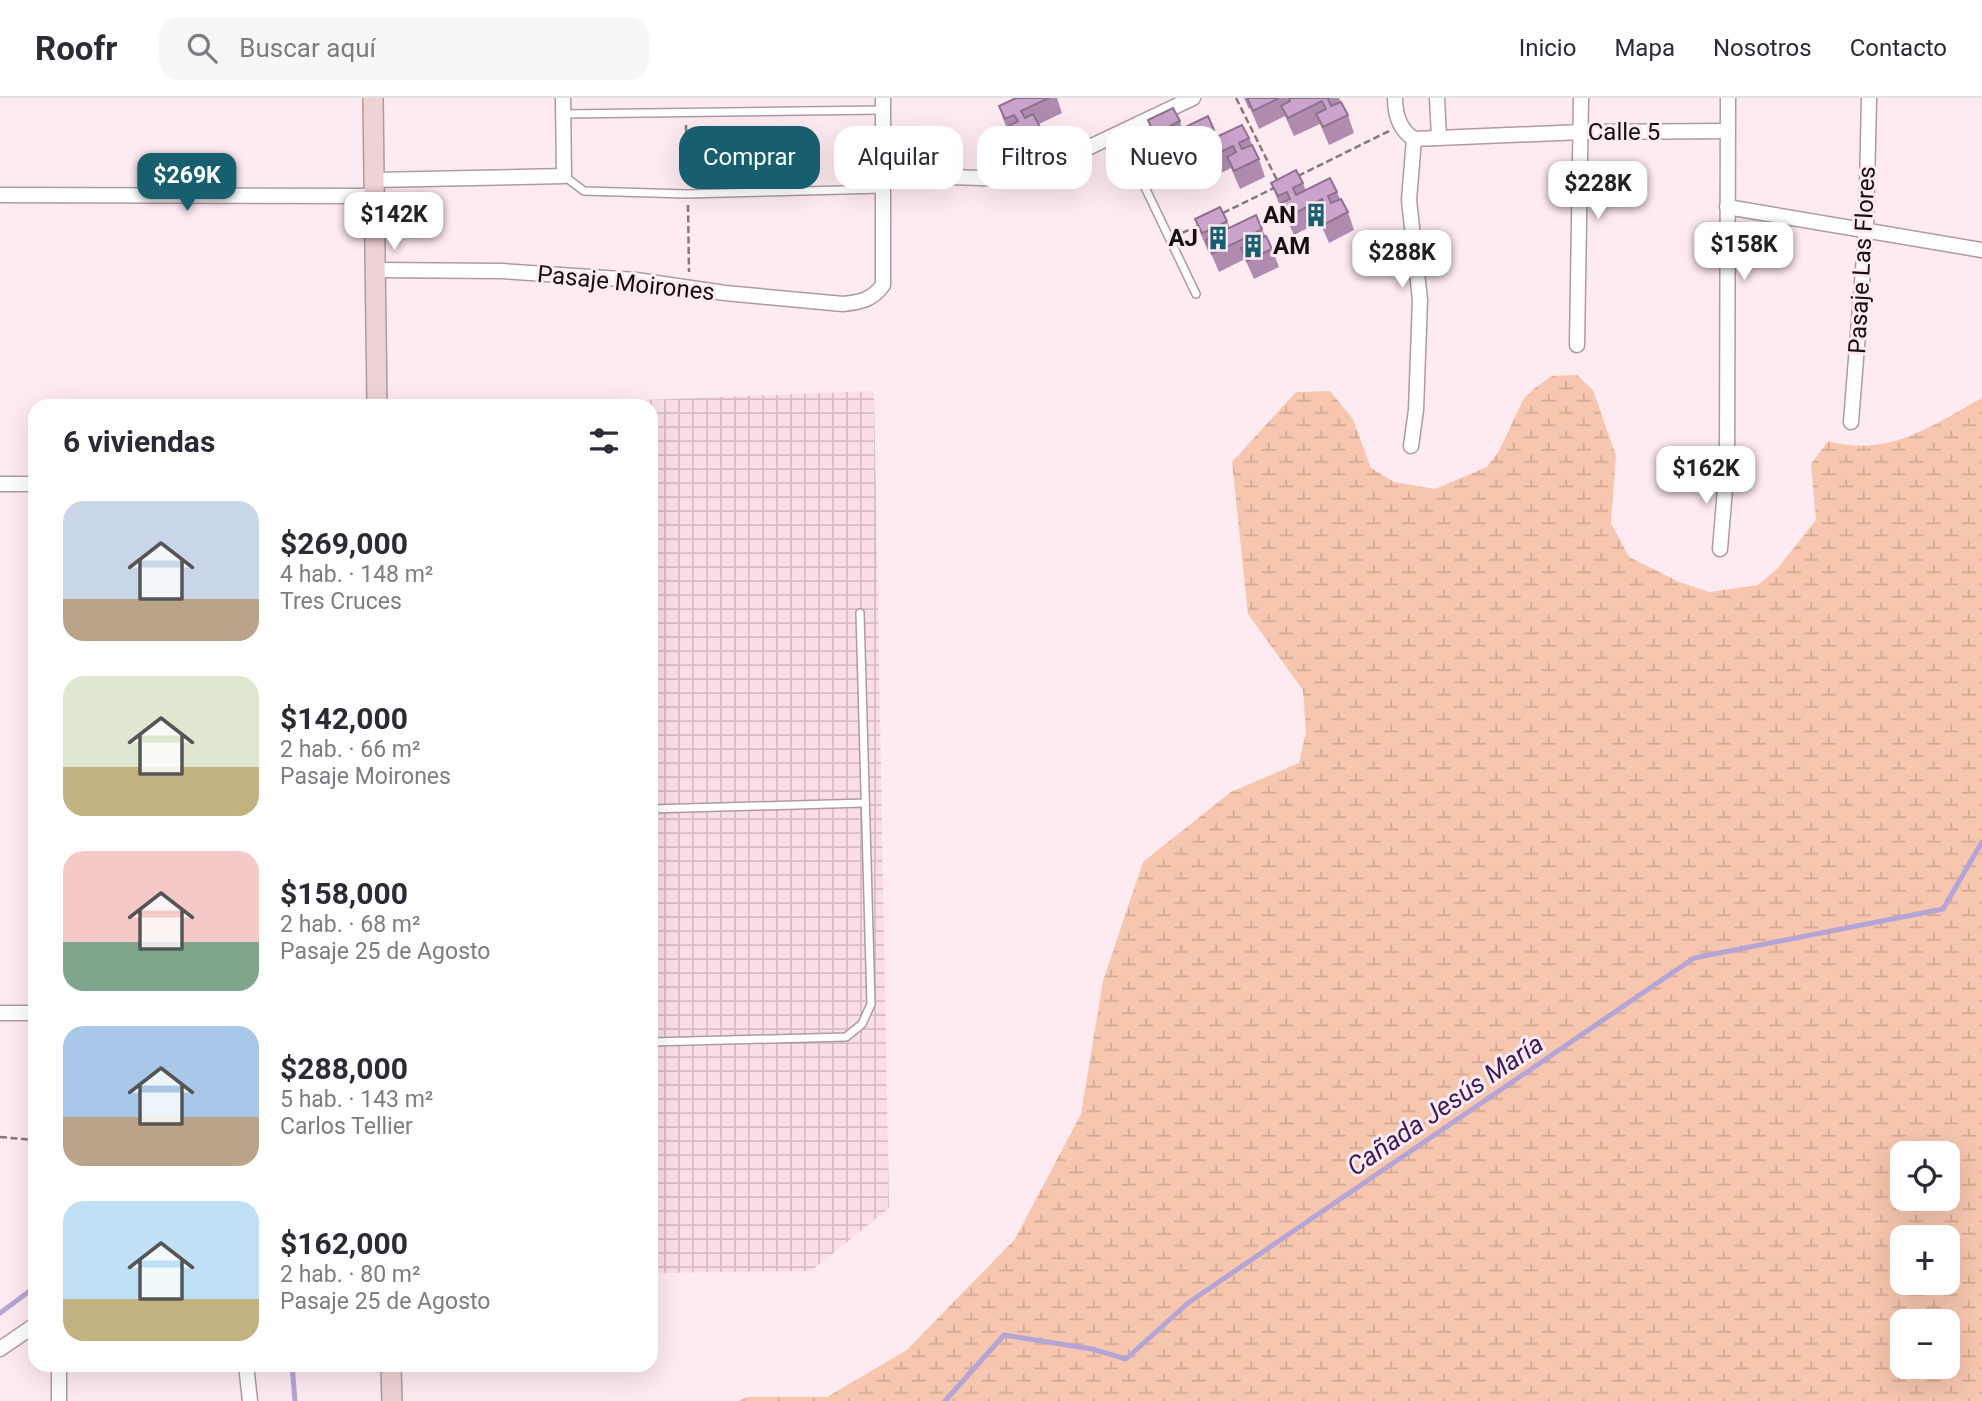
<!DOCTYPE html>
<html lang="es">
<head>
<meta charset="utf-8">
<style>
	:root { --surface:#fff; --page:#f7f7f7; --text:#2b2b33; --muted:#7c7c81; --line:#e1e1e2; --accent:#175f6f }
	body { margin:0; font-family:Roboto,sans-serif; background:var(--page); color:var(--text); height:100vh; display:flex; flex-direction:column; font-size:26px; white-space:nowrap }
	* { box-sizing:border-box; margin:0 }
	p { font-size:23px; color:var(--muted) }
	.icon { flex:none; width:38px; height:38px; fill:none; stroke:currentColor; stroke-width:2; stroke-linecap:round; stroke-linejoin:round }
	.map { position:relative; flex:1; overflow:hidden }
	.details { position:absolute; left:28px; top:301px; width:630px; height:973px; display:flex; flex-direction:column; background:var(--surface); border-radius:21px; box-shadow:0 7px 28px #0002 }
	.details>* { flex:none }
	.top-card { position:absolute; left:679px; top:28px; width:665px; height:63px; display:flex; gap:14px }
	.buttons { position:absolute; left:1890px; top:1043px; display:grid; gap:14px }
	.buttons a { display:grid; place-items:center; width:70px; height:70px; border-radius:14px; background:var(--surface); box-shadow:0 7px 28px #0002; font-size:35px }
	.price { position:absolute; translate:-50% -60px; padding:0 16px; border-radius:14px; background:#fff; color:#222; font-size:23px; line-height:46px; filter:drop-shadow(0 2px 4px #0008) }
	.price::after { content:''; position:absolute; left:50%; top:42px; width:21px; height:16px; margin-left:-10px; background:inherit; clip-path:polygon(0 0,100% 0,50% 100%) }
	.price.selected { background:var(--accent); color:#fff }
	ul { padding:0; list-style:none }
	li { display:flex; align-items:center; gap:21px; height:175px; padding:0 35px }
	li span { display:grid; place-items:center; flex:none; width:196px; height:140px; border-radius:21px; color:#555 }
	li>.icon { margin-inline-start:auto }
	span .icon { width:84px; height:84px; fill:#fffc; stroke-width:1 }
	li b { font-size:30px }
	h2 { display:flex; justify-content:space-between; align-items:center; height:84px; padding:0 35px; font-size:30px }
	.pill { padding:0 24px; border-radius:21px; background:var(--surface); box-shadow:0 7px 28px #0002; font-size:24px; line-height:63px }
	.pill.selected { background:var(--accent); color:#fff }
	header { display:flex; align-items:center; gap:42px; box-sizing:border-box; height:98px; padding:0 35px; background:var(--surface); border-bottom:2px solid var(--line) }
	header strong { font-size:33px }
	nav { display:flex; gap:38px; margin-inline-start:auto; font-size:24px }
	.search { width:490px; height:63px; background:var(--page); display:flex; align-items:center; gap:18px; box-sizing:border-box; padding:0 24px; border-radius:21px; color:var(--muted); font-size:26px }
	.map>svg:first-child { display:block }
</style>
</head>
<body>
<header>
<strong>Roofr</strong>
<div class="search"><svg class="icon" aria-label="search" viewBox="0 0 24 24"><circle cx="10" cy="10" r="6"/><path d="M15 15l6 6"/></svg>Buscar aquí</div>
<nav><a>Inicio</a><a>Mapa</a><a>Nosotros</a><a>Contacto</a></nav>
</header>
<div class="map">
<svg width="1982" height="1303" viewBox="0 0 1982 1303">
	<defs>
		<pattern id="industrial-grid" width="8" height="8" patternUnits="userSpaceOnUse" patternTransform="scale(1.75)"><rect width="8" height="8" fill="#fadde8"/><path d="M0 4h8M4 0v8" fill="none" stroke="#d5bcc6"/></pattern>
		<pattern id="wetland-marsh" width="20" height="14" patternUnits="userSpaceOnUse" patternTransform="scale(1.75)"><rect width="20" height="14" fill="#f6c6ae"/><path d="M1 5h8M5 5V1M11 12h8M15 12V8" fill="none" stroke="#d2a995"/></pattern>
	</defs>
	<rect width="100%" height="100%" fill="#feeaf1"/>
	<polygon fill="url(#industrial-grid)" points="874,293 889,1110 811,1173 651,1175 651,308 496,308"/>
	<path fill="url(#wetland-marsh)" fill-rule="evenodd" d="M 1577,277 L 1593,292 L 1616,358 L 1611,425 L 1629,459 L 1679,484 L 1709,494 L 1758,487 L 1777,471 L 1816,422 L 1811,366 L 1828,343 C 1889,360 1931,328 1982,300 L 1982,1303 L 738,1303 L 747,1299 L 827,1299 L 907,1252 L 1015,1141 L 1081,1016 L 1103,883 L 1143,764 L 1231,694 L 1299,665 L 1306,634 L 1303,592 L 1248,516 L 1232,364 L 1296,294 L 1330,293 L 1353,321 L 1371,370 L 1394,384 L 1435,391 L 1487,369 L 1499,353 L 1524,300 L 1535,290 L 1552,278 ZM 1902,1055 L 1948,1055 L 1948,1101 L 1902,1101 ZM 1902,1139 L 1948,1139 L 1948,1185 L 1902,1185 ZM 1902,1223 L 1948,1223 L 1948,1269 L 1902,1269 Z"/>
	<g fill="none" stroke-linecap="round" stroke-linejoin="round">
		<g stroke="#b4a5d6" stroke-width="5">
			<polyline points="0,1215 35,1189"/>
			<polyline points="292,1267 295,1303"/>
			<polyline points="945,1303 1004,1237 1092,1251 1126,1261 1188,1205 1694,860 1943,811 1982,744"/>
		</g>
		<g stroke="#ae9ba2" stroke-width="10">
			<g id="lane">
				<polyline points="563,16 882,12"/>
				<polyline points="1119,35 1196,196"/>
				<polyline points="564,78 584,93 687,96 883,91"/>
				<polyline points="651,711 865,705"/>
				<polyline points="651,944 846,939 862,926 871,906 860,515"/>
			</g>
		</g>
		<g stroke="#ae9ba2" stroke-width="17">
			<g id="street">
				<path d="M 1395,0 C 1395,16 1400,32 1414,41 L 1583,34 L 1726,33"/>
				<polyline points="1437,0 1439,39"/>
				<polyline points="884,77 1013,81 1037,74 1193,0"/>
				<polyline points="374,82 564,78 563,0"/>
				<polyline points="0,97 374,98"/>
				<polyline points="1727,109 1982,152"/>
				<path d="M 374,172 L 502,173 L 636,182 L 725,195 L 843,206 C 861,204 872,202 883,187 L 883,0"/>
				<polyline points="1577,247 1581,0"/>
				<polyline points="1851,324 1866,134 1869,0"/>
				<polyline points="1411,348 1416,312 1420,202 1409,102 1414,41"/>
				<polyline points="0,386 35,386"/>
				<polyline points="1720,451 1727,367 1728,0"/>
				<polyline points="0,915 35,915"/>
				<polyline points="0,1251 35,1227"/>
				<polyline points="59,1267 59,1303"/>
				<polyline points="246,1267 250,1303"/>
			</g>
		</g>
		<g stroke="#ae9ba2" stroke-width="22">
			<g id="secondary">
				<polyline points="373,0 377,308"/>
				<polyline points="391,1267 392,1303"/>
			</g>
		</g>
		<g stroke="#85787d" stroke-width="2.5" stroke-dasharray="7 3.5" stroke-linecap="butt">
			<polyline points="1236,0 1278,84"/>
			<polyline points="686,27 687,83"/>
			<polyline points="1298,78 1389,33"/>
			<polyline points="688,107 689,174"/>
			<polyline points="1223,115 1276,89"/>
			<polyline points="1182,135 1198,128"/>
			<polyline points="0,1039 35,1042"/>
		</g>
		<use href="#lane" stroke="#fff" stroke-width="7"/>
		<use href="#street" stroke="#fff" stroke-width="14"/>
		<use href="#secondary" stroke="#efd2d2" stroke-width="19"/>
	</g>
	<g fill="#af8caf">
		<polygon points="1016,0 1057,0 1062,15 1039,26 1047,47 1022,59 1013,39 1012,39 1005,26 999,8"/>
		<polygon points="1244,0 1339,0 1348,17 1354,35 1329,47 1320,26 1294,38 1285,18 1259,31 1250,10 1249,11"/>
		<polygon points="1148,22 1180,23 1182,31 1214,32 1217,39 1249,40 1259,61 1265,79 1240,91 1231,70 1205,83 1196,62 1170,74 1154,40"/>
		<polygon points="1271,85 1303,85 1306,93 1337,94 1340,101 1348,114 1354,132 1329,145 1320,124 1294,137 1278,103"/>
		<polygon points="1195,121 1227,123 1230,130 1262,131 1272,151 1279,169 1254,181 1245,161 1219,174 1210,153 1208,153 1202,139"/>
	</g>
	<g fill="#cba3cc" stroke="#8e728f" stroke-width="2">
		<polygon points="1016,0 1049,0 1021,13 1025,20 1033,16 1040,29 1016,41 1009,28 1018,23 1014,17 1005,21 999,8"/>
		<polygon points="1247,0 1279,0 1253,13"/>
		<polygon points="1289,0 1329,0 1328,1 1331,8 1341,4 1348,17 1323,29 1316,16 1326,11 1322,3 1288,20 1281,8 1290,3"/>
		<polygon points="1173,10 1180,23 1170,28 1173,35 1208,18 1214,32 1204,36 1208,43 1242,27 1249,40 1239,45 1242,51 1252,47 1259,61 1234,73 1227,59 1236,54 1233,48 1198,65 1192,51 1201,46 1198,39 1164,56 1157,43 1166,38 1163,31 1154,36 1148,22"/>
		<polygon points="1296,72 1303,85 1293,90 1296,97 1330,80 1337,94 1328,98 1331,105 1341,101 1348,114 1323,127 1316,113 1325,108 1322,101 1288,119 1281,105 1290,101 1287,94 1278,98 1271,85"/>
		<polygon points="1220,109 1227,123 1218,128 1221,134 1256,117 1262,131 1253,136 1256,142 1266,138 1272,151 1247,163 1241,150 1250,146 1247,139 1212,156 1206,142 1215,137 1212,131 1202,135 1195,121"/>
	</g>
	<defs>
		<g id="building-bare" transform="scale(1.89)"><path d="M-4-6H4V6H1V3H-1V6H-4ZM-2.5-4.3h1.7v1.8h-1.7ZM.8-4.3h1.7v1.8H.8ZM-2.5-1h1.7V.8h-1.7ZM.8-1h1.7V.8H.8Z" fill="#175f6f" stroke="#feeaf1" stroke-width="2.5" paint-order="stroke"/></g>
	</defs>
	<g fill-rule="evenodd">
		<use href="#building-bare" x="1316" y="117"/>
		<use href="#building-bare" x="1218" y="140"/>
		<use href="#building-bare" x="1253" y="148"/>
	</g>
	<g text-anchor="middle" stroke-width="6" stroke-linejoin="round" paint-order="stroke">
		<g font-size="24" fill="#150f11" stroke="#feeaf1">
			<text x="1624" y="42">Calle 5</text>
			<text transform="translate(1862 162) rotate(-87)" y="8">Pasaje Las Flores</text>
			<text transform="translate(626 185) rotate(6)" y="8">Pasaje Moirones</text>
		</g>
		<g font-size="24" font-weight="bold" fill="#150f11" stroke="#feeaf1" text-anchor="end">
			<text x="1296" y="125">AN</text>
			<text x="1198" y="148">AJ</text>
			<text x="1273" y="156" text-anchor="start">AM</text>
		</g>
		<g font-size="26" font-style="italic" fill="#361e59" stroke="#feeaf1">
			<text transform="translate(1445 1007) rotate(-34)" y="9">Cañada Jesús María</text>
		</g>
	</g>
</svg>
<div class="buttons">
<a><svg class="icon" aria-label="locate" viewBox="0 0 24 24"><circle cx="12" cy="12" r="6"/><path d="M12 2v4M12 18v4M2 12h4M18 12h4"/></svg></a>
<a>+</a>
<a>−</a>
</div>
<b class="price selected" style="left:187px;top:115px">$269K</b>
<b class="price" style="left:1598px;top:123px">$228K</b>
<b class="price" style="left:394px;top:154px">$142K</b>
<b class="price" style="left:1744px;top:184px">$158K</b>
<b class="price" style="left:1402px;top:192px">$288K</b>
<b class="price" style="left:1706px;top:408px">$162K</b>
<div class="top-card">
<a class="pill selected">Comprar</a>
<a class="pill">Alquilar</a>
<a class="pill">Filtros</a>
<a class="pill">Nuevo</a>
</div>
<section class="details">
<h2>6 viviendas<svg class="icon" aria-label="filters" viewBox="0 0 24 24"><path d="M4 7h16M4 17h16"/><circle cx="9" cy="7" r="2"/><circle cx="15" cy="17" r="2"/></svg></h2>
<ul>
<li><span style="background:linear-gradient(#c9d6e8 70%,#b9a48a 0)"><svg class="icon" aria-label="home" viewBox="0 0 24 24"><path d="M3 11l9-7 9 7M6 9v11h12V9"/></svg></span><div><b>$269,000</b><p>4 hab. · 148 m²</p><p>Tres Cruces</p></div></li>
<li><span style="background:linear-gradient(#dfe7d0 65%,#c2b280 0)"><svg class="icon" aria-label="home" viewBox="0 0 24 24"><path d="M3 11l9-7 9 7M6 9v11h12V9"/></svg></span><div><b>$142,000</b><p>2 hab. · 66 m²</p><p>Pasaje Moirones</p></div></li>
<li><span style="background:linear-gradient(#f6c9c9 65%,#7fa58c 0)"><svg class="icon" aria-label="home" viewBox="0 0 24 24"><path d="M3 11l9-7 9 7M6 9v11h12V9"/></svg></span><div><b>$158,000</b><p>2 hab. · 68 m²</p><p>Pasaje 25 de Agosto</p></div></li>
<li><span style="background:linear-gradient(#a9c7e8 65%,#b9a48a 0)"><svg class="icon" aria-label="home" viewBox="0 0 24 24"><path d="M3 11l9-7 9 7M6 9v11h12V9"/></svg></span><div><b>$288,000</b><p>5 hab. · 143 m²</p><p>Carlos Tellier</p></div></li>
<li><span style="background:linear-gradient(#bfe0f5 70%,#c2b280 0)"><svg class="icon" aria-label="home" viewBox="0 0 24 24"><path d="M3 11l9-7 9 7M6 9v11h12V9"/></svg></span><div><b>$162,000</b><p>2 hab. · 80 m²</p><p>Pasaje 25 de Agosto</p></div></li>
</ul>
</section>
</div>
</body>
</html>
